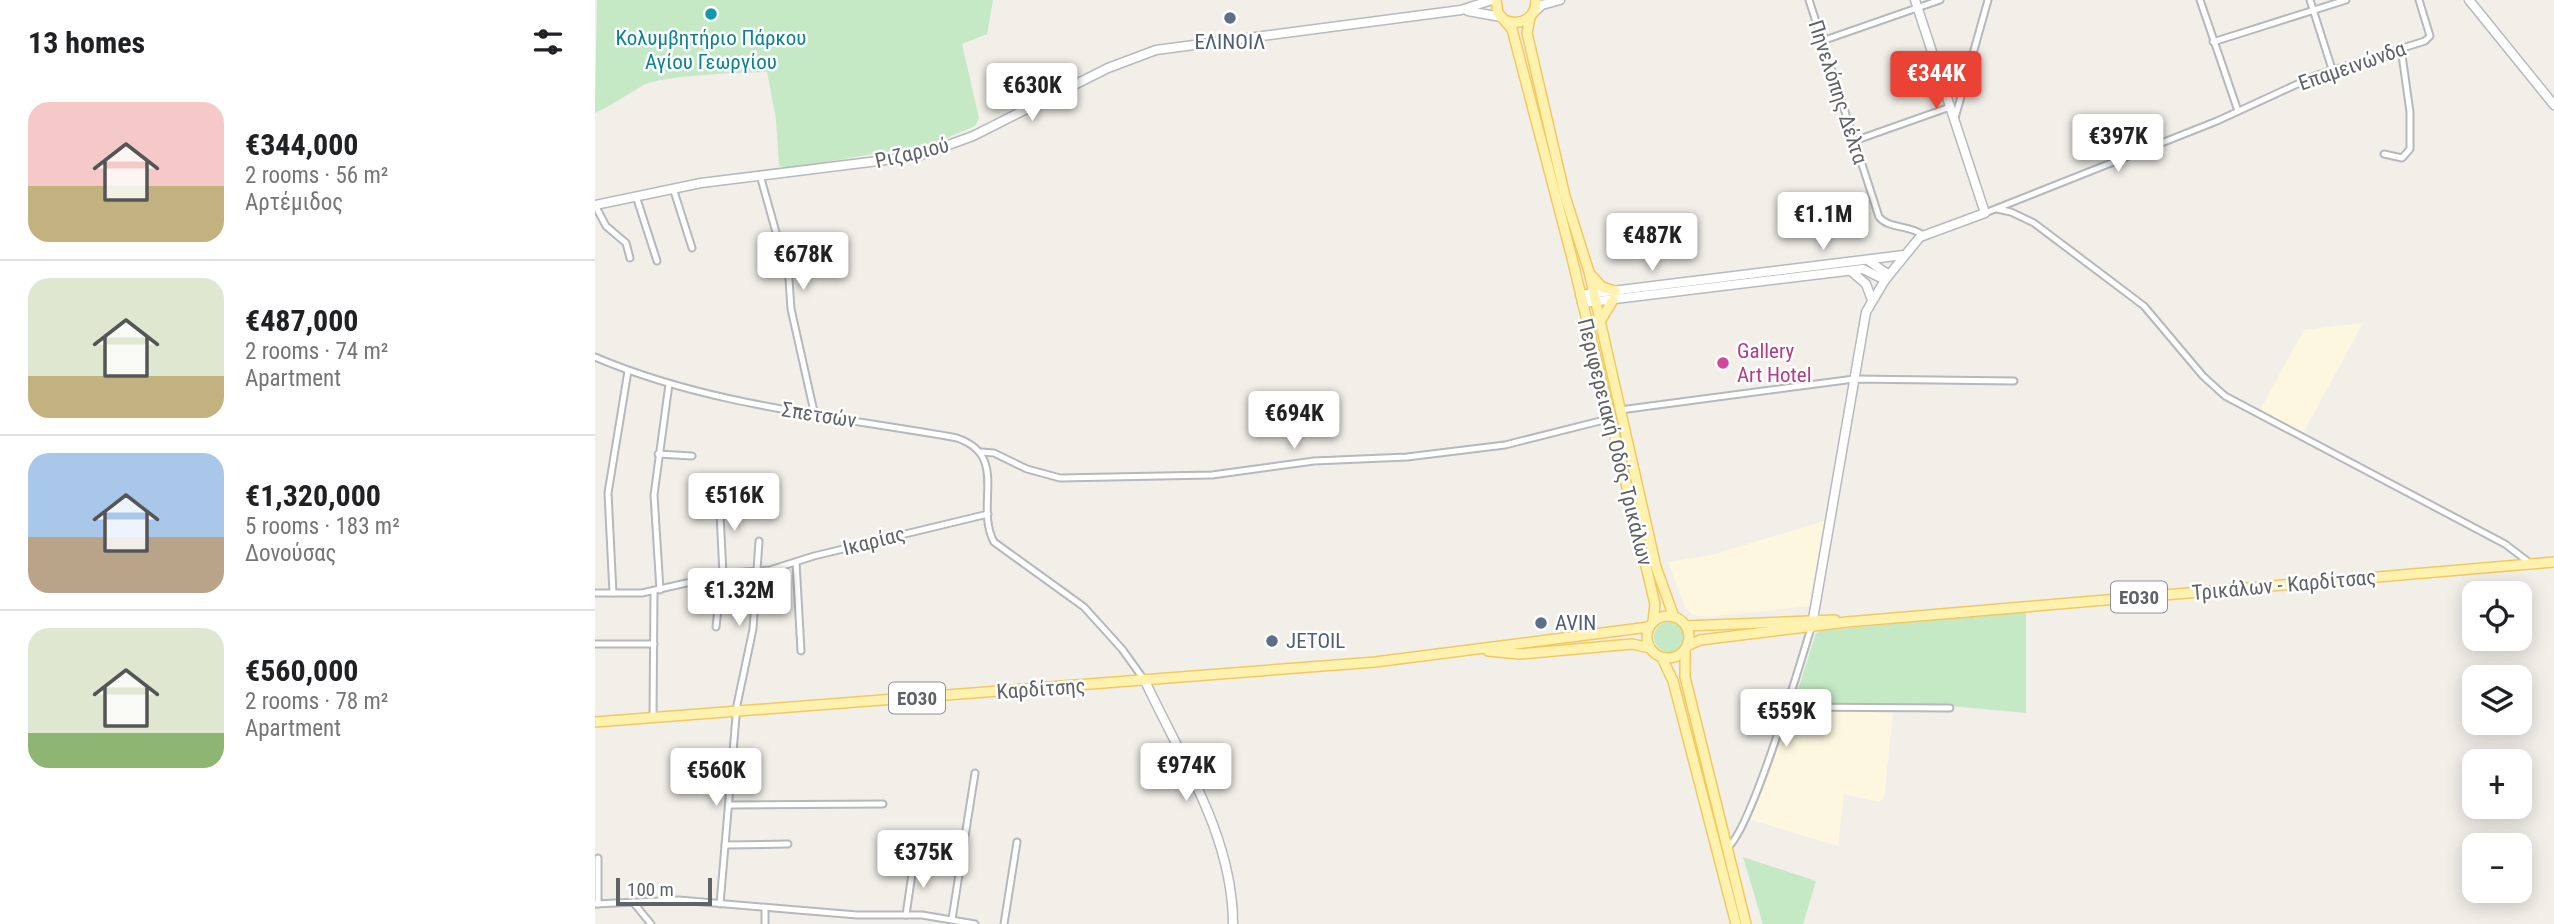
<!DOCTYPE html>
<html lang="en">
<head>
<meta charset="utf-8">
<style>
	:root { --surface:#fff; --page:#f2f2f2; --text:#202124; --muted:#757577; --line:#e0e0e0; --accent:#ea4335 }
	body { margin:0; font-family:"Roboto Condensed",sans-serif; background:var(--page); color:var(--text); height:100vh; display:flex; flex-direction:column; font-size:26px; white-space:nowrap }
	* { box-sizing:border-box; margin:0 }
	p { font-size:23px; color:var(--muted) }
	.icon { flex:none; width:38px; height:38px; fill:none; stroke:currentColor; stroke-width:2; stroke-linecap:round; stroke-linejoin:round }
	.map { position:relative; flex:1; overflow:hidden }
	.side { display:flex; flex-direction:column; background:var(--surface); width:595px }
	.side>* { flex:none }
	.controls { position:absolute; left:1867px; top:581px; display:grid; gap:14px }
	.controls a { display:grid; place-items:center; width:70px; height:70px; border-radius:14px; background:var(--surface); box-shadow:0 4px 18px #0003; font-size:35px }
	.scale { position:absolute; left:21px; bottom:18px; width:96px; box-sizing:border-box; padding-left:7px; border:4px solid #5f6368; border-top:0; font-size:19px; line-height:24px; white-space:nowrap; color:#5f6368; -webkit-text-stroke:5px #fff; paint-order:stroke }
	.price { position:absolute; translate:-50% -60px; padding:0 16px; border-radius:7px; background:#fff; color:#222; font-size:23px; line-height:46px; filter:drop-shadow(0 2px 4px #0008) }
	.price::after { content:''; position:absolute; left:50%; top:42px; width:21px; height:16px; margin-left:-10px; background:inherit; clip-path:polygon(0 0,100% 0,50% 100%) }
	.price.selected { background:var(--accent); color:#fff }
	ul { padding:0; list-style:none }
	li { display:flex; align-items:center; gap:21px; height:175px; padding:0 28px }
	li+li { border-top:2px solid var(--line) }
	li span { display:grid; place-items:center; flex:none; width:196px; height:140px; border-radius:21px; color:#555 }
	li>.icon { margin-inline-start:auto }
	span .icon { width:84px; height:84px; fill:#fffc; stroke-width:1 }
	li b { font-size:30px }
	h2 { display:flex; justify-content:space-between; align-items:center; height:84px; padding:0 28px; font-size:30px }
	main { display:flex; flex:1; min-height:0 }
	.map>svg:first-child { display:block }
</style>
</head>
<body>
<main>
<section class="side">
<h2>13 homes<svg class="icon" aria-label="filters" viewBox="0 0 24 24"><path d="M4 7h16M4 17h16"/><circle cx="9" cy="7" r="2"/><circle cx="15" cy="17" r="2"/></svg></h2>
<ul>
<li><span style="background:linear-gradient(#f6c9c9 60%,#c2b280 0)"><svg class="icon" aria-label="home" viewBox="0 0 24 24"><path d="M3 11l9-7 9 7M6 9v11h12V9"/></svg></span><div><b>€344,000</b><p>2 rooms · 56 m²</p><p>Αρτέμιδος</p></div></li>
<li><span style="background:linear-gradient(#dfe7d0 70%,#c2b280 0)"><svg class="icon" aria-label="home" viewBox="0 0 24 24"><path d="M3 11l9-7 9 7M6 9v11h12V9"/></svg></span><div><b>€487,000</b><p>2 rooms · 74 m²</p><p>Apartment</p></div></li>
<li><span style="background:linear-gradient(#a9c7e8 60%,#b9a48a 0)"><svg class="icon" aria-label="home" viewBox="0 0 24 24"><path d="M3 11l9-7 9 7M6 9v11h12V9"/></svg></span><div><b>€1,320,000</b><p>5 rooms · 183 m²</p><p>Δονούσας</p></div></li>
<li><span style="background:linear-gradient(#dfe7d0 75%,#8fb573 0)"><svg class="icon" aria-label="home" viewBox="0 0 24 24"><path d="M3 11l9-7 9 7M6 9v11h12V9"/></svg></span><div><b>€560,000</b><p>2 rooms · 78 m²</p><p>Apartment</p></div></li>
</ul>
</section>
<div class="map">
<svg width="1959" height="924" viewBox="0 0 1959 924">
	<rect width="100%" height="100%" fill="#f1efe8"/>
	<g fill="#fef7e0">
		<polygon points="1768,323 1708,433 1665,410 1709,330"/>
		<polygon points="1229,521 1215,606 1112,617 1098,615 1090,607 1073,562 1117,555"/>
		<polygon points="1203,709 1298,713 1289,798 1284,802 1249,794 1243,846 1153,819 1190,721"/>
	</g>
	<g fill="#c5e8c5">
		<path d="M 2,0 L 398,0 L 392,34 L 367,44 L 384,118 L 380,126 L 337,144 L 195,168 L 184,166 L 181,119 L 172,72 C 146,73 66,75 47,86 C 31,95 17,105 0,113 Z"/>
		<polygon points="1431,611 1431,713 1356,706 1206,704 1200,699 1221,633 1225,631"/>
		<circle cx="1074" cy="637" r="15"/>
		<polygon points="1148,857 1221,881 1208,924 1168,924"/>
	</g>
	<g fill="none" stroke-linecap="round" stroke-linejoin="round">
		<g stroke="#b5b8bc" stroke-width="9">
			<g id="street">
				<path d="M 1214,0 L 1284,217 C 1294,229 1315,225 1328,235"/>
				<polyline points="1605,0 1643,111"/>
				<polyline points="1715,0 1737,69"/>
				<polyline points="1227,41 1345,0"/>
				<polyline points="1618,42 1751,0"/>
				<polyline points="1360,118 1393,0"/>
				<polyline points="1259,141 1355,107"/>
				<polyline points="1789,154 1807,158 1815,149 1815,112 1806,48"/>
				<polyline points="165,175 194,279 196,309 220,416"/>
				<polyline points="78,188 97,248"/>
				<polyline points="41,196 62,261"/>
				<polyline points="0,205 11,226 31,243 35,258"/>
				<polyline points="1402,209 1416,212 1439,223 1549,306 1608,376 1630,396 1910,544 1935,563"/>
				<polyline points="1390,213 1622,121 1722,75 1830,41 1835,36 1824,0"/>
				<path d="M 0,357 C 115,406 240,416 362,438 C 415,456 379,505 399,542 L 489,607 L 527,649 L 550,681"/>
				<polyline points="1025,410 1259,379 1419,381"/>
				<polyline points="386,452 399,453 432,469 465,478 617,475 719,461 812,457 910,445 1017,418"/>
				<polyline points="63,454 97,456"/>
				<polyline points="124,492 128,575"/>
				<polyline points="201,562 206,651"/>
				<polyline points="117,578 124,599 121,627"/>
				<polyline points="65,590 59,495 74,384"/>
				<polyline points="0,593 47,593 136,573 175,570 219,556 393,514"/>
				<polyline points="18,593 13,493 33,371"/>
				<polyline points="0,644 59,644"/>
				<polyline points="1192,707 1355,708"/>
				<polyline points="58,717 59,591"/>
				<polyline points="135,805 288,804"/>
				<polyline points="130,845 193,844"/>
				<path d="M 1132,848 C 1156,831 1205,664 1216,628"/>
				<polyline points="3,858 3,904"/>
				<polyline points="38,902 56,924"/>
				<polyline points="0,904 84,900 262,915 327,915 380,924"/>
				<polyline points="125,904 142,705 158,629 164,541"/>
				<polyline points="170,908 170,924"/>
				<polyline points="311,915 319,860"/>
				<polyline points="357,919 380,773"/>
				<polyline points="409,924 422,842"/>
			</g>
		</g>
		<g stroke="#b6babf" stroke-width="11">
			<g id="secondary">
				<polyline points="1874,0 1959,105"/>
				<polyline points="873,11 906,17"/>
				<polyline points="939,12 947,5 965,0"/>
				<polyline points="0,205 106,183 323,156 378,136 513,68 561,50 866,10 897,0"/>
				<polyline points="1274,261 1294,275"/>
				<polyline points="1256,271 1271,284 1277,300"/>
				<polyline points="985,295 1309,255"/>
				<polyline points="987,303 1268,269 1290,280"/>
				<polyline points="1217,625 1271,312 1290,280 1325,237 1390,213 1320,0"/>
				<path d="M 550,681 C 586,758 638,837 638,924"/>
			</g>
		</g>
		<g stroke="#f2c960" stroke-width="12">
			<g id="primary">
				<polyline points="901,0 903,13 917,29 977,258 1060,604 1058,622"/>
				<polyline points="935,18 932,33 970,196 994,272 1061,567 1079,617"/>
				<path d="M 912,21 C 928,26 941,17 941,0"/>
				<polyline points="996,275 1007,287 1020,291"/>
				<polyline points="1006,320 1018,300"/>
				<circle cx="1073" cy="637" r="21"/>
				<polyline points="1091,626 1240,620"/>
				<polyline points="1092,646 1105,640 1252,622 1959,562"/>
				<polyline points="1090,650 1090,677 1151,924"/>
				<polyline points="893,651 925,654 1037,644 1055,648"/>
				<polyline points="1067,658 1078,681 1141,924"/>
				<polyline points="0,722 780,662 1054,627"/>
			</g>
		</g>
		<use href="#street" stroke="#fff" stroke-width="5"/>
		<use href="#secondary" stroke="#fff" stroke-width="8"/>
		<use href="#primary" stroke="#fff2af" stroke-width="9"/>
	</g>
	<circle fill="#0f9aa8" stroke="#fff" stroke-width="2.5" cx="116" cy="14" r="7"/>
	<g fill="#5c6f8a" stroke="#fff" stroke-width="2.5">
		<circle cx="635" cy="18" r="7"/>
		<circle cx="946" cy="623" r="7"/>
		<circle cx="677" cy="641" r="7"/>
	</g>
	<circle fill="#d1479c" stroke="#fff" stroke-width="2.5" cx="1128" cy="363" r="7"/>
	<g text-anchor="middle" stroke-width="5" stroke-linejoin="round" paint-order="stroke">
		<g fill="#fff" stroke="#8f9295" stroke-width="2">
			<rect x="1516" y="581.5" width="56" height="31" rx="5"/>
			<rect x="294" y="682.5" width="56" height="31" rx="5"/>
		</g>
		<g font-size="19" font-weight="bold" fill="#5f6368">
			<text x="1544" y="604">ΕΟ30</text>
			<text x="322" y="705">ΕΟ30</text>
		</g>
		<g font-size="21" fill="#0d838f" stroke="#fff">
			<text x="116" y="45">Κολυμβητήριο Πάρκου<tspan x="116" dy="24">Αγίου Γεωργίου</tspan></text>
		</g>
		<g font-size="21" fill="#4e5e75" stroke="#fff" text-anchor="start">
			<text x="635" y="49" text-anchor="middle">ΕΛΙΝΟΙΛ</text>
			<text x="960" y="630">AVIN</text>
			<text x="691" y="648">JETOIL</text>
		</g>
		<g font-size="21" fill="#5f6368" stroke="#fff">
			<text transform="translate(1757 66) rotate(-19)" y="7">Επαμεινώνδα</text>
			<text transform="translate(1243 92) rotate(72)" y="7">Πηνελόπης Δέλτα</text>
			<text transform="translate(317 153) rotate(-13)" y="7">Ριζαριού</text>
			<text transform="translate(224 415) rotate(9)" y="7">Σπετσών</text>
			<text transform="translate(1020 442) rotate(76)" y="7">Περιφερειακή Οδός Τρικάλων</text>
			<text transform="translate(279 541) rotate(-14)" y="7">Ικαρίας</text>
			<text transform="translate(1689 585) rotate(-5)" y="7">Τρικάλων - Καρδίτσας</text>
			<text transform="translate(446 689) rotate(-4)" y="7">Καρδίτσης</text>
		</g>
		<g font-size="21" fill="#b23c85" stroke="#fff" text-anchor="start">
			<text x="1142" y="358">Gallery<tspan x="1142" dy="24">Art Hotel</tspan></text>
		</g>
	</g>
</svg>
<div class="controls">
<a><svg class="icon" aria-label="locate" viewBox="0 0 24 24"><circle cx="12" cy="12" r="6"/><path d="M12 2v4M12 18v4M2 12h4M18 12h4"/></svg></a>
<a><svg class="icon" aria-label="layers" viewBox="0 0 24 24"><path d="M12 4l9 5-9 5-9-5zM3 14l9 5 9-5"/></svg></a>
<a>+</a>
<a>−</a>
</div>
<div class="scale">100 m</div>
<b class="price selected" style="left:1341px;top:111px">€344K</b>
<b class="price" style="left:437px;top:123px">€630K</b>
<b class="price" style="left:1523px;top:174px">€397K</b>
<b class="price" style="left:1228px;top:252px">€1.1M</b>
<b class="price" style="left:1057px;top:273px">€487K</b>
<b class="price" style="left:208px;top:292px">€678K</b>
<b class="price" style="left:699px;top:451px">€694K</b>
<b class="price" style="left:139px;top:533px">€516K</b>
<b class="price" style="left:144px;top:628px">€1.32M</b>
<b class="price" style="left:1191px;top:749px">€559K</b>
<b class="price" style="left:591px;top:803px">€974K</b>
<b class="price" style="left:121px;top:808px">€560K</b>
<b class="price" style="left:328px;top:890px">€375K</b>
</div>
</main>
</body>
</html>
